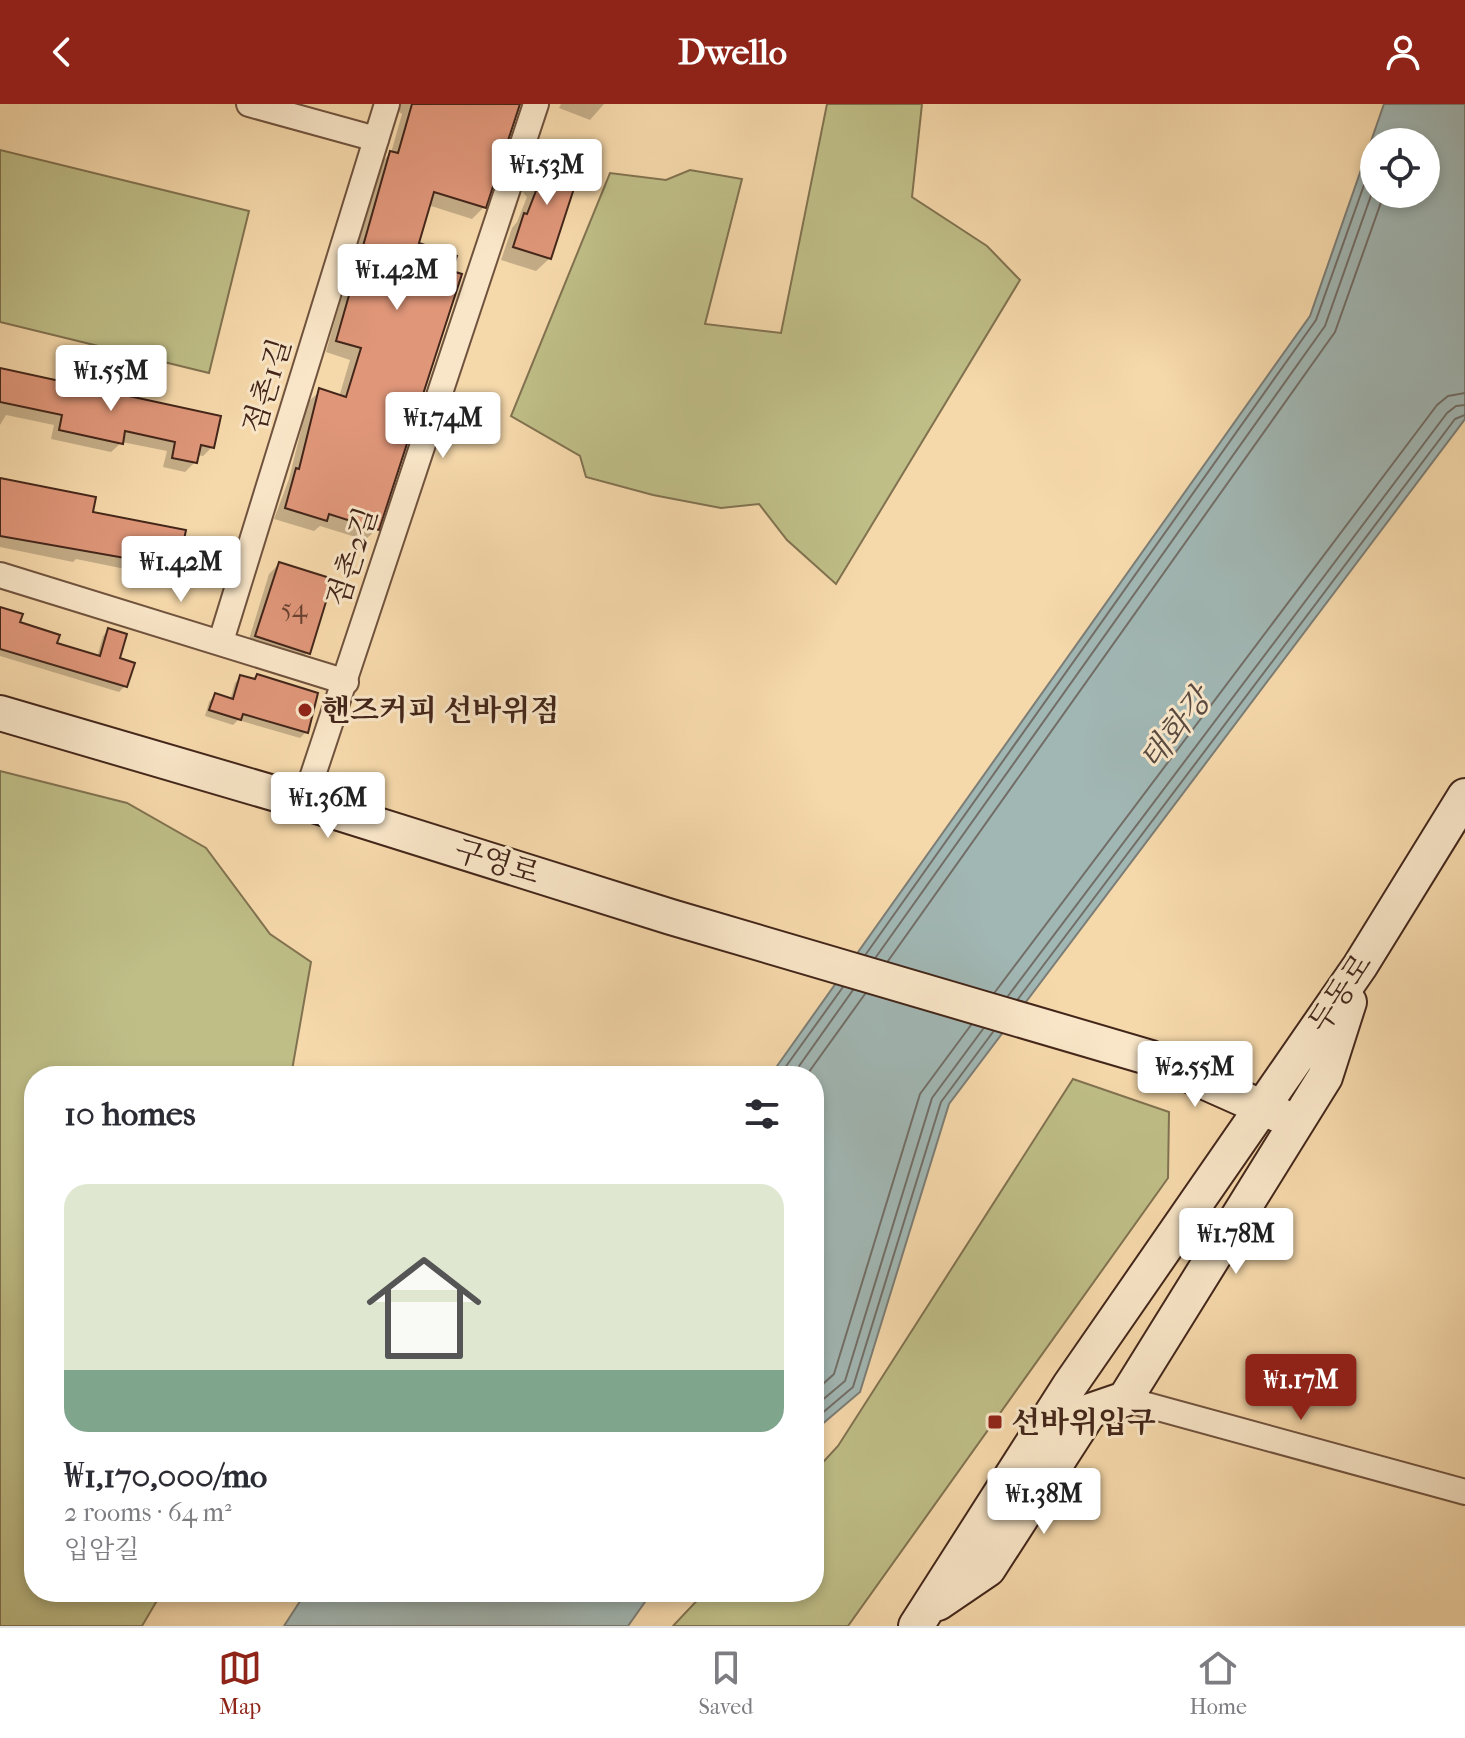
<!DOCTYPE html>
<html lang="en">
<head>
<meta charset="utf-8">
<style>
	:root { --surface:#fff; --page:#f7f7f7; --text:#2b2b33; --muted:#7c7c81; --line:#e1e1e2; --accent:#8f2418 }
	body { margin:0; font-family:"IM FELL French Canon","Noto Serif KR",serif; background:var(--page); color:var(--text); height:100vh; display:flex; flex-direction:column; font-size:30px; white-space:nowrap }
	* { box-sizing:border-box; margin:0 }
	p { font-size:26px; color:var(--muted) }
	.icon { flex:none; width:44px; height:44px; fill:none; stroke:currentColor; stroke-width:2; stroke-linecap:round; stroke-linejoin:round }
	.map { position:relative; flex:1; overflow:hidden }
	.drawer { position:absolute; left:24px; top:962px; width:800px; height:536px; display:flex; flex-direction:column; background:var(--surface); border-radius:32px; box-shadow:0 4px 12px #0003 }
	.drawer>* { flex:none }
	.fabs { position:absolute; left:1360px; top:24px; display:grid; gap:16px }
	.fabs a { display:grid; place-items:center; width:80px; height:80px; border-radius:50%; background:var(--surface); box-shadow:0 4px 12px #0003; font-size:40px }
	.price { position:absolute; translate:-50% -68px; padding:0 18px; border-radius:8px; background:#fff; color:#222; font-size:26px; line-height:52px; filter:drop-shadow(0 2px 4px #0008) }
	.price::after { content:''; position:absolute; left:50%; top:48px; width:24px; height:18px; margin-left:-12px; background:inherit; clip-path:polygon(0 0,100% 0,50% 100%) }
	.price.active { background:var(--accent); color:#fff }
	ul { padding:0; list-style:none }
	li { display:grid; align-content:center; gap:16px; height:424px; padding:0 40px }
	li span { display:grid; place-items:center; height:248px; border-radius:24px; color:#555 }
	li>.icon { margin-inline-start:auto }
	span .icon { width:144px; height:144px; fill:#fffc; stroke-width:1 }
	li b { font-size:34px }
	h2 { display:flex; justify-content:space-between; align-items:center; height:96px; padding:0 40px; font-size:34px }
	header { display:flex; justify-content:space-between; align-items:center; height:104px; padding:0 40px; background:var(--accent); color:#fff; font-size:36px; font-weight:800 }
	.menu { display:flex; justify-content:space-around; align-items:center; height:112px; border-top:2px solid var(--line); background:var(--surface); font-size:22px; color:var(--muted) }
	.menu a { display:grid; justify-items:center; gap:4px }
	.menu .active { color:var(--accent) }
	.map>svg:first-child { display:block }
</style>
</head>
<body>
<header><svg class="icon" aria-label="back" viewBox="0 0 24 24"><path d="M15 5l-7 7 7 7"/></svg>Dwello<svg class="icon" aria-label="person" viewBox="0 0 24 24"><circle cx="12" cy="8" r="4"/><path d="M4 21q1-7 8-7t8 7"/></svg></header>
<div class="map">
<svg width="1465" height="1522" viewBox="0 0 1465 1522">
	<rect width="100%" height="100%" fill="#f6d9ab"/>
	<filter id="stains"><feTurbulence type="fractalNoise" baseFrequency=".0025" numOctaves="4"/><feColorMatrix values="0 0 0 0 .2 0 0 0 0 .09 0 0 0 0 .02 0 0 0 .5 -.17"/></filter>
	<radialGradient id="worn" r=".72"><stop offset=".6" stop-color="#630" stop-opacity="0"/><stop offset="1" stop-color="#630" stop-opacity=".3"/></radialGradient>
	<g fill="#bfbe87" stroke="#817250" stroke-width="2">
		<polygon points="827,0 922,0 912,93 987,142 1020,176 836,480 787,436 759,400 721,404 653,391 586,373 580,352 511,312 610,69 666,76 690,66 742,75 705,220 781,229"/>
		<polygon points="0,46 249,107 209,269 0,218"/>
		<polygon points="0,667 127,699 206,744 270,830 311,858 291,972 34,972 34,1488 162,1488 142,1522 0,1522"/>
		<polygon points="1073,975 1169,1008 1168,1074 848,1522 673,1522 705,1488 814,1488 814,1368 838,1342"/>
	</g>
	<g fill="#a1b7b4" stroke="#7b7d76" stroke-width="2" fill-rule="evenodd">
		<path d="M 1384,0 L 1465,0 L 1465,315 L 949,1000 L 860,1288 L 814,1327 L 814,972 L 770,972 L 1310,212 ZM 1374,38 L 1426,38 L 1426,90 L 1374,90 Z"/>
		<polygon points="306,1488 652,1488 628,1522 284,1522"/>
	</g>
	<g fill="#0003">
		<polygon points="401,0 519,0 484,103 472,115 428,101 416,140 377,425 365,436 320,422 314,427 274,415 289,375 308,298 320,287 339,293 350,256 326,248 379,60 391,49 402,10 399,8"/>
		<polygon points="561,0 604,0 590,16 559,4"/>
		<polygon points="540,54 550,154 536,167 501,156 512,124 517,118 527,93 517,82 521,71"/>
		<polygon points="0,266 212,343 203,352 196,351 195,358 185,368 163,363 167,347 122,338 111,348 51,335 54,321 6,311 0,321"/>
		<polygon points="0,376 91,409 174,474 165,484 138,479 140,468 76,455 73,458 0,443"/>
		<polygon points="279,460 308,548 298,558 247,542 269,470"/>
		<polygon points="0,504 18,520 54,540 97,553 103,532 109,526 125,582 119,588 0,552"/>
		<polygon points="258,572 306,628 300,634 238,616 233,621 205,612 209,598 215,591 230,596 235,579 241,573 253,577"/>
	</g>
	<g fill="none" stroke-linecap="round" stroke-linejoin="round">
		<g stroke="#726e67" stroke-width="2">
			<polyline points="866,850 1316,216 1374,53"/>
			<polyline points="876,853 1325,222 1374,83"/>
			<polyline points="888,857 1335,228 1384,90"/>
			<polyline points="995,888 1437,301 1448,292 1465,289"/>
			<polyline points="1008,892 1447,309 1456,302 1465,301"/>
			<polyline points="1018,895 1455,315 1465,311"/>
			<polyline points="779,972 843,883"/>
			<polyline points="792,972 853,886"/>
			<polyline points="806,972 865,890"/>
			<polyline points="814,1288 834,1270 920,990 971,921"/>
			<polyline points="814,1303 845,1277 932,994 983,925"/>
			<polyline points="814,1316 853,1283 941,998 993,928"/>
		</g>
	</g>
	<g fill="#df9679" stroke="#43261a" stroke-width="2">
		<polygon points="412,0 520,0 486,104 434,88 419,139 457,152 452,167 462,170 379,426 329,410 327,417 285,404 296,364 299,365 319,284 346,293 361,244 336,237 390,47 398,49"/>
		<polygon points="539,52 580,66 551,155 513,143 524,109 527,110 539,79 529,68 533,55 537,57"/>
		<polygon points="0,264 221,312 214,344 201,341 197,359 172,354 175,338 125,327 123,340 59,326 62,311 0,298"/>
		<polygon points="0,374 96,393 93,408 186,426 176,475 146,469 148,458 0,432"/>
		<polygon points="279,458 333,475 310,550 255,532"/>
		<polygon points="0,503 23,510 20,518 60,531 57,539 100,552 108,524 127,530 120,554 135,559 127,583 0,545"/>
		<polygon points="257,570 318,589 308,629 243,610 241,616 209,606 215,589 233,595 240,571 255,575"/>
	</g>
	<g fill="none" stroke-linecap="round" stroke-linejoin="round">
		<g stroke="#70533e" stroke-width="28">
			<g id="street">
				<polyline points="249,0 376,35"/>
				<polyline points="0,471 346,578"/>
				<polyline points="221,537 387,0"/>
				<polyline points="304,698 536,0"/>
				<polyline points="1125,1295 1465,1388"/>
			</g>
		</g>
		<g stroke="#43261a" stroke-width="38">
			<g id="secondary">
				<polyline points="0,609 304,698 671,813 1151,954 1295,1018"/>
				<polyline points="938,1499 988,1465 1090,1307 1125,1295 1325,973 1349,898"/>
				<polyline points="916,1522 1070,1281 1360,862 1465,692"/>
			</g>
		</g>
		<use href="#street" stroke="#f9e6c8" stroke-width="24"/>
		<use href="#secondary" stroke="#f9e6c8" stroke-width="34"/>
	</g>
	<g fill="#8f2418" stroke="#f9e6c8" stroke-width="3">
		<circle cx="305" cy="606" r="8"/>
		<rect x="987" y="1310" width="16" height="16" rx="4"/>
	</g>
	<g text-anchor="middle" stroke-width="6" stroke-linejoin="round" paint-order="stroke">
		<g font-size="26" fill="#6a4232">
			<text x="294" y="513">54</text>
		</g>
		<g font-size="30" fill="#43261a" stroke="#f9e6c8">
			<text transform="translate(267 282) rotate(-73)" y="10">점촌1길</text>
			<text transform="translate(352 453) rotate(-72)" y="10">점촌2길</text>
			<text transform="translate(497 758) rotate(17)" y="10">구영로</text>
			<text transform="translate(1340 889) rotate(-56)" y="10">두동로</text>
		</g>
		<g font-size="30" font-weight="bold" fill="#43261a" stroke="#f9e6c8" text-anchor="start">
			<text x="321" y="616">핸즈커피 선바위점</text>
			<text x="1011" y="1328">선바위입구</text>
		</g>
		<g font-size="32" font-style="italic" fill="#5a4a40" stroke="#f9e6c8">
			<text transform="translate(1175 625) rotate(-52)" y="11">태화강</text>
		</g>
	</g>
	<rect width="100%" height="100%" filter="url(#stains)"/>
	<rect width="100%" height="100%" fill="url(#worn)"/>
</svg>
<div class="fabs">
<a><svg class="icon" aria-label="locate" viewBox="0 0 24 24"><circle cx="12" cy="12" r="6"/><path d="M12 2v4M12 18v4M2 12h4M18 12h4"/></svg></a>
</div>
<b class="price" style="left:547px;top:103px">₩1.53M</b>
<b class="price" style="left:397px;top:208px">₩1.42M</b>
<b class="price" style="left:111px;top:309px">₩1.55M</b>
<b class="price" style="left:443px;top:356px">₩1.74M</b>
<b class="price" style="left:181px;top:500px">₩1.42M</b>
<b class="price" style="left:328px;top:736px">₩1.36M</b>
<b class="price" style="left:1195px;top:1005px">₩2.55M</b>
<b class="price" style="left:1236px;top:1172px">₩1.78M</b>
<b class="price active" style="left:1301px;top:1318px">₩1.17M</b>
<b class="price" style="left:1044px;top:1432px">₩1.38M</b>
<section class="drawer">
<h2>10 homes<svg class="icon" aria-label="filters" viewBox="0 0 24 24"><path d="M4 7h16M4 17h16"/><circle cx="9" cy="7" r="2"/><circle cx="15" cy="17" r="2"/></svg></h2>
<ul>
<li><span style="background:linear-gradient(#dfe7d0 75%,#7fa58c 0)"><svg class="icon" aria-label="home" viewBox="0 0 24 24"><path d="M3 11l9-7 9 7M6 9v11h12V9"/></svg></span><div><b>₩1,170,000/mo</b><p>2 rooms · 64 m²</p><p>입암길</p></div></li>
</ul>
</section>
</div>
<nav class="menu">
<a class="active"><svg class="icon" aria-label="map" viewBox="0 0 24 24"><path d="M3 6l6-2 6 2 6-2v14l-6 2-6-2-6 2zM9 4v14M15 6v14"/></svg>Map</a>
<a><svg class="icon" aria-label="saved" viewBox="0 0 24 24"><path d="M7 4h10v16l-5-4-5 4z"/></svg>Saved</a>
<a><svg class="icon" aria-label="home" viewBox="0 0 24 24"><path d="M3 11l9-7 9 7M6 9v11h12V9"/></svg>Home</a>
</nav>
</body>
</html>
